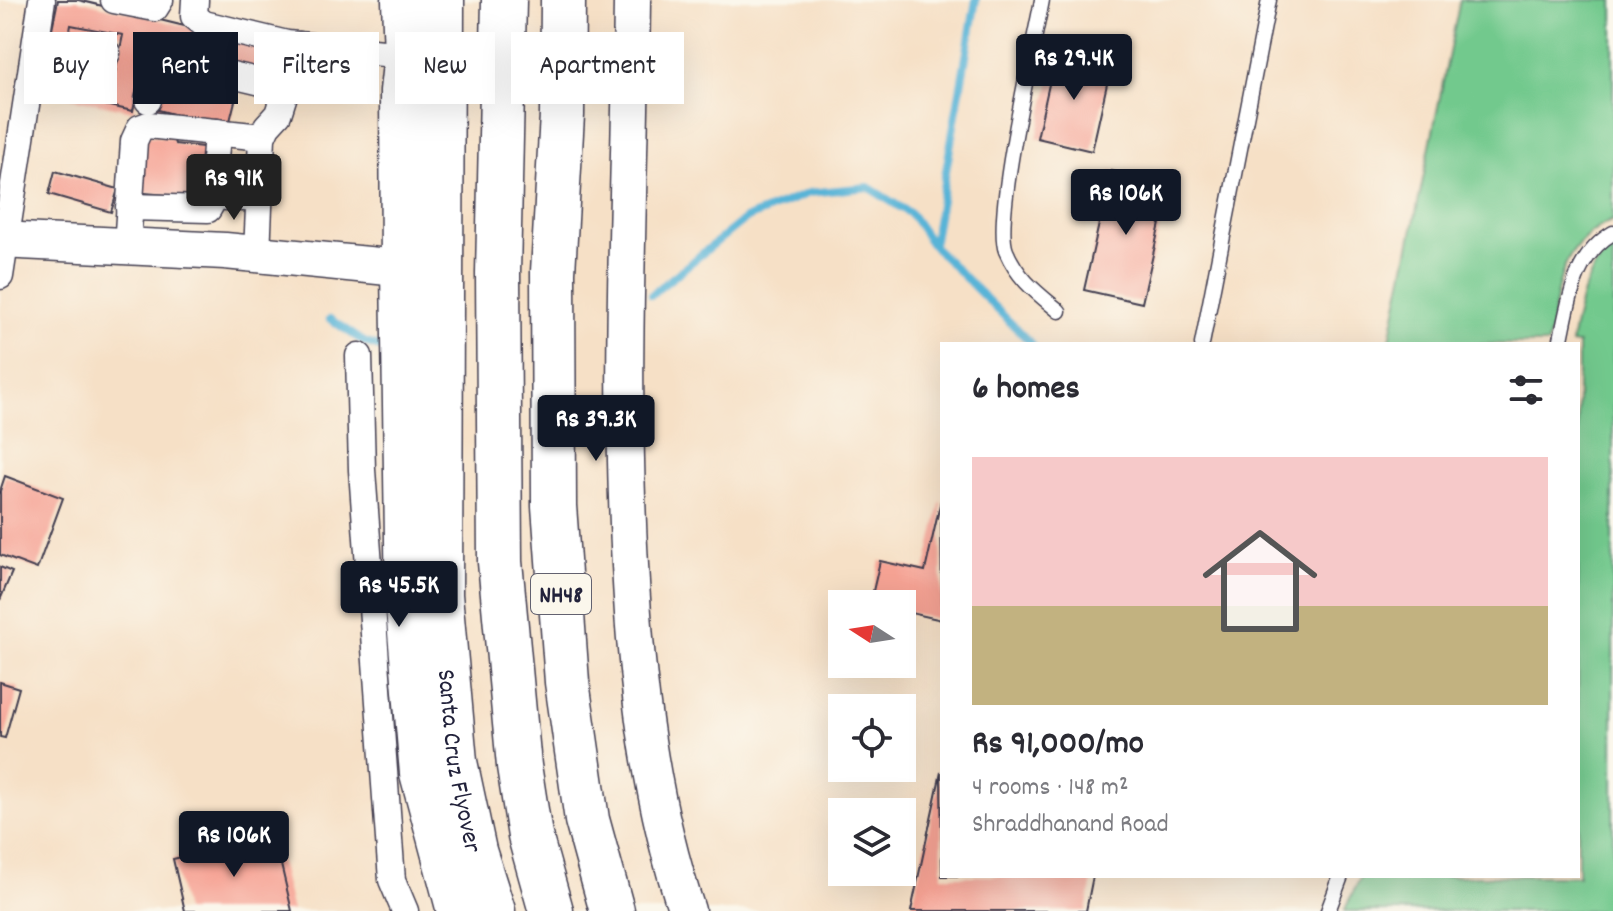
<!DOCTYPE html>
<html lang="en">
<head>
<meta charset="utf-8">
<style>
	:root { --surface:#fff; --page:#f7f7f7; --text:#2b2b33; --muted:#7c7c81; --line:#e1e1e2; --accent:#111827 }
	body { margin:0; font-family:Dekko,sans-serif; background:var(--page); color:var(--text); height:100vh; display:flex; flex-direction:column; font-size:30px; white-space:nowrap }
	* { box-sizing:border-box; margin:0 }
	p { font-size:26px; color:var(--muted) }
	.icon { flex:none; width:44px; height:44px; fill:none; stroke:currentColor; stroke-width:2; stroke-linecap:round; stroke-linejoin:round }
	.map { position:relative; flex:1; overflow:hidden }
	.sheet { position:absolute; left:940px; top:342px; width:640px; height:536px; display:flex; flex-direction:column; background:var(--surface); border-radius:0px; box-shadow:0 8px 32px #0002 }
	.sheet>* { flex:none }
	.banner { position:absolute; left:24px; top:32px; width:760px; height:72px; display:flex; gap:16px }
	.needle { width:52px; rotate:282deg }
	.buttons { position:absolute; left:828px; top:590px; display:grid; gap:16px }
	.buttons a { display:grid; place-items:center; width:88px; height:88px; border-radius:0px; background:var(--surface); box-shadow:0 8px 32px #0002; font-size:40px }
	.price { position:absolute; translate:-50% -68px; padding:0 18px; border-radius:8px; background:var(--accent); color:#fff; font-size:26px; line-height:52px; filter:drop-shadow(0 2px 4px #0008) }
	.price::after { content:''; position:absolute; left:50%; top:48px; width:24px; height:18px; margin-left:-12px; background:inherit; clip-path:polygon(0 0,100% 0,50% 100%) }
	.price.active { background:#222; color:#fff }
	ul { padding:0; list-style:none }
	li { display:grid; align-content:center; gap:16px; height:424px; padding:0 32px }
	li+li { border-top:2px solid var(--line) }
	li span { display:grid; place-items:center; height:248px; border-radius:0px; color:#555 }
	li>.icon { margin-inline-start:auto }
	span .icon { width:144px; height:144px; fill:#fffc; stroke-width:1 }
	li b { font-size:34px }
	h2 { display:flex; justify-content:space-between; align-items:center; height:96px; padding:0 32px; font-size:34px }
	.pill { padding:0 28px; border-radius:0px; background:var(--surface); box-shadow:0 8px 32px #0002; font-size:28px; line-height:72px }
	.pill.active { background:var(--accent); color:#fff }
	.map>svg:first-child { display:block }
</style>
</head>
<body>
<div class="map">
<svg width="1613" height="911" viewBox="0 0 1613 911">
	<rect width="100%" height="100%" fill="#fbf7ec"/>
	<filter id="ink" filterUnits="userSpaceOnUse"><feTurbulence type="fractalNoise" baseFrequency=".0125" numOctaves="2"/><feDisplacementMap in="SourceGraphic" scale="16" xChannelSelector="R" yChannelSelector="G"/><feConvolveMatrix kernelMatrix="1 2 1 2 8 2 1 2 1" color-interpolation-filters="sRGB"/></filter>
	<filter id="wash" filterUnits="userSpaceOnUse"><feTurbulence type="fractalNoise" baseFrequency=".006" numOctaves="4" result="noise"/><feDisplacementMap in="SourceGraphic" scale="32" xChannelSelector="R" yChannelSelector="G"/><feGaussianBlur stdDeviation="1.8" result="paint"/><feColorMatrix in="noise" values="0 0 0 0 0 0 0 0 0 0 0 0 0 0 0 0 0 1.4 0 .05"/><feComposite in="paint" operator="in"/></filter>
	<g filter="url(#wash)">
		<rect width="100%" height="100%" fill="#f6e0c6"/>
		<g fill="#72c98d" stroke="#4a7664" stroke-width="2">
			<path d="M 1460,0 L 1613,0 L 1613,220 C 1555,247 1559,288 1548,344 L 1389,344 Z"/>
			<path d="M 1613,248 L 1613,911 L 1344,911 L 1361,876 L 1578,876 L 1578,344 L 1571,344 C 1577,310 1584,270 1613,248 Z"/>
		</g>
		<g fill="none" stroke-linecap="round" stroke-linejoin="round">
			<g stroke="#59b4d7" stroke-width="8">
				<polyline points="933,245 976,0"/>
				<polyline points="651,295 745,219 809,193 868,187 911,214 933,246 1032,344"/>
				<polyline points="330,319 364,342 379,347"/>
			</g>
		</g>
		<g id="blocks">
			<g fill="#f6a394" fill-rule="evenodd">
				<path d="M 58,0 L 78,0 L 283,50 L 276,81 L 146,50 L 133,111 L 39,91 ZM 71,25 L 123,35 L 115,73 L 64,63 Z"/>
				<polygon points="1056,53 1111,66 1092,151 1037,138"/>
				<polygon points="165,73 237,93 228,129 155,109"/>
				<polygon points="139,135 173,138 175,144 212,148 207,204 178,196 134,192"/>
				<polygon points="55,171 118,189 111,212 49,194"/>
				<polygon points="1111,171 1169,184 1142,303 1084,290"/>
				<polygon points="5,476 63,498 37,569 0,555 0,491"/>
				<polygon points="941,500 942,620 902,611 902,604 870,604 880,561 925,571"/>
				<polygon points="0,567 12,572 0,600"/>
				<polygon points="0,682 19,688 5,738 0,737"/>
				<polygon points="941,772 942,876 1093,876 1086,911 911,911"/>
				<polygon points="274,835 292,911 185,911 173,859"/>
			</g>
		</g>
	</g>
	<g filter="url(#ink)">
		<use href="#blocks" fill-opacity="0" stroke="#423e50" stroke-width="2"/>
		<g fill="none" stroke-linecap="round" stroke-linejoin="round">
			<g stroke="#423e50" stroke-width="17">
				<g id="lane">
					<path d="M 1042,0 C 1034,44 993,218 1006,251 C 1018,279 1036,292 1059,311"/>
					<polyline points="1202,344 1269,0"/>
					<path d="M 1560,344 C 1569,303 1573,256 1613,233"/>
					<polyline points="1328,911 1341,876"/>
				</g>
			</g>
			<g stroke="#423e50" stroke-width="29">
				<g id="street">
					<polyline points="114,0 155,8 160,0"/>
					<polyline points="195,0 194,16 204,24 287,44 405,55"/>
					<polyline points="68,46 107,53"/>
					<polyline points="148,100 156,68 162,61 169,60 287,88"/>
					<polyline points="213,196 259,199"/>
					<polyline points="129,207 208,209 212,202 217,132"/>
					<polyline points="127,247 134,141 140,128 148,125 262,137"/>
					<polyline points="257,254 262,137 267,126 278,114 300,45"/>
					<polyline points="0,276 42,0"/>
					<polyline points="359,356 362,470 392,880 405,911"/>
				</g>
			</g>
			<g stroke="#423e50" stroke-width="39">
				<g id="secondary">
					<path d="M 632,0 C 630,188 619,376 630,565 C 636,681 650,800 687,911"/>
					<polyline points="0,240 225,251 429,271"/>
				</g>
			</g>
			<g stroke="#423e50" stroke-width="45">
				<g id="primary">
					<polyline points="403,0 405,55 401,91 402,268 407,608 421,773 458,911"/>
					<path id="s1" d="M 443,0 L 441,595 L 456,762 L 475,851 L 494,911"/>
				</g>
			</g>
			<g stroke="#423e50" stroke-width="47">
				<g id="highway">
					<polyline points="504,0 498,273 500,562 519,766 530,836 551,911"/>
					<polyline points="563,0 562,115 553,272 554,506 567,682 587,820 612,911"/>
				</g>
			</g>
			<use href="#lane" stroke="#fff" stroke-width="14"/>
			<use href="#street" stroke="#fff" stroke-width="26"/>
			<use href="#secondary" stroke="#fff" stroke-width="36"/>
			<use href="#primary" stroke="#fff" stroke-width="42"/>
			<use href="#highway" stroke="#fff" stroke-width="44"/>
		</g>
	</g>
	<g text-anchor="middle" stroke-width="8" stroke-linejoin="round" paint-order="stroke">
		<rect fill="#fbf7ec" stroke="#636270" stroke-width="2" x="531" y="574" width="60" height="40" rx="6"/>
		<g font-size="24" font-weight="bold" fill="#22223b">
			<text x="561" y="602">NH48</text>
		</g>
		<g font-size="26" fill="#22223b" stroke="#fbf7ec">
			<text dy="9" stroke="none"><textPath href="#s1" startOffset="762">Santa Cruz Flyover</textPath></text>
		</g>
	</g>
</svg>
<div class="buttons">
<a><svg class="needle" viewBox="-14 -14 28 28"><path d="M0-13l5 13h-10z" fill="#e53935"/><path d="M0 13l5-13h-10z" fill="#7c7c81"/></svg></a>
<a><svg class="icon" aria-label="locate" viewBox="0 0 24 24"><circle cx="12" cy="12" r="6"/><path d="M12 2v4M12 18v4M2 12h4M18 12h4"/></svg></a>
<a><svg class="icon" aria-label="layers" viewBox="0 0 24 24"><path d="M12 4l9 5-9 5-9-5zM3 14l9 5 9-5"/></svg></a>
</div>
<b class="price" style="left:1074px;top:102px">Rs 29.4K</b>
<b class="price active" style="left:234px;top:222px">Rs 91K</b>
<b class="price" style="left:1126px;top:237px">Rs 106K</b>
<b class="price" style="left:596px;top:463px">Rs 39.3K</b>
<b class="price" style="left:399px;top:629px">Rs 45.5K</b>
<b class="price" style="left:234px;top:879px">Rs 106K</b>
<div class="banner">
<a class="pill">Buy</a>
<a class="pill active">Rent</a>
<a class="pill">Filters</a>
<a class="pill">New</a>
<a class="pill">Apartment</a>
</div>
<section class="sheet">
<h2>6 homes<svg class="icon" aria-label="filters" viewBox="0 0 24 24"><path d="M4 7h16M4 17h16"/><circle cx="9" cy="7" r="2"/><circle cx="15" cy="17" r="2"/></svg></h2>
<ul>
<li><span style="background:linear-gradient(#f6c9c9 60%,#c2b280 0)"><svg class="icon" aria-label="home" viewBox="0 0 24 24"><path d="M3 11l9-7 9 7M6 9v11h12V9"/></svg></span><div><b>Rs 91,000/mo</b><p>4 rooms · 148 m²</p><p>Shraddhanand Road</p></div></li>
</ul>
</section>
</div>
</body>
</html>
